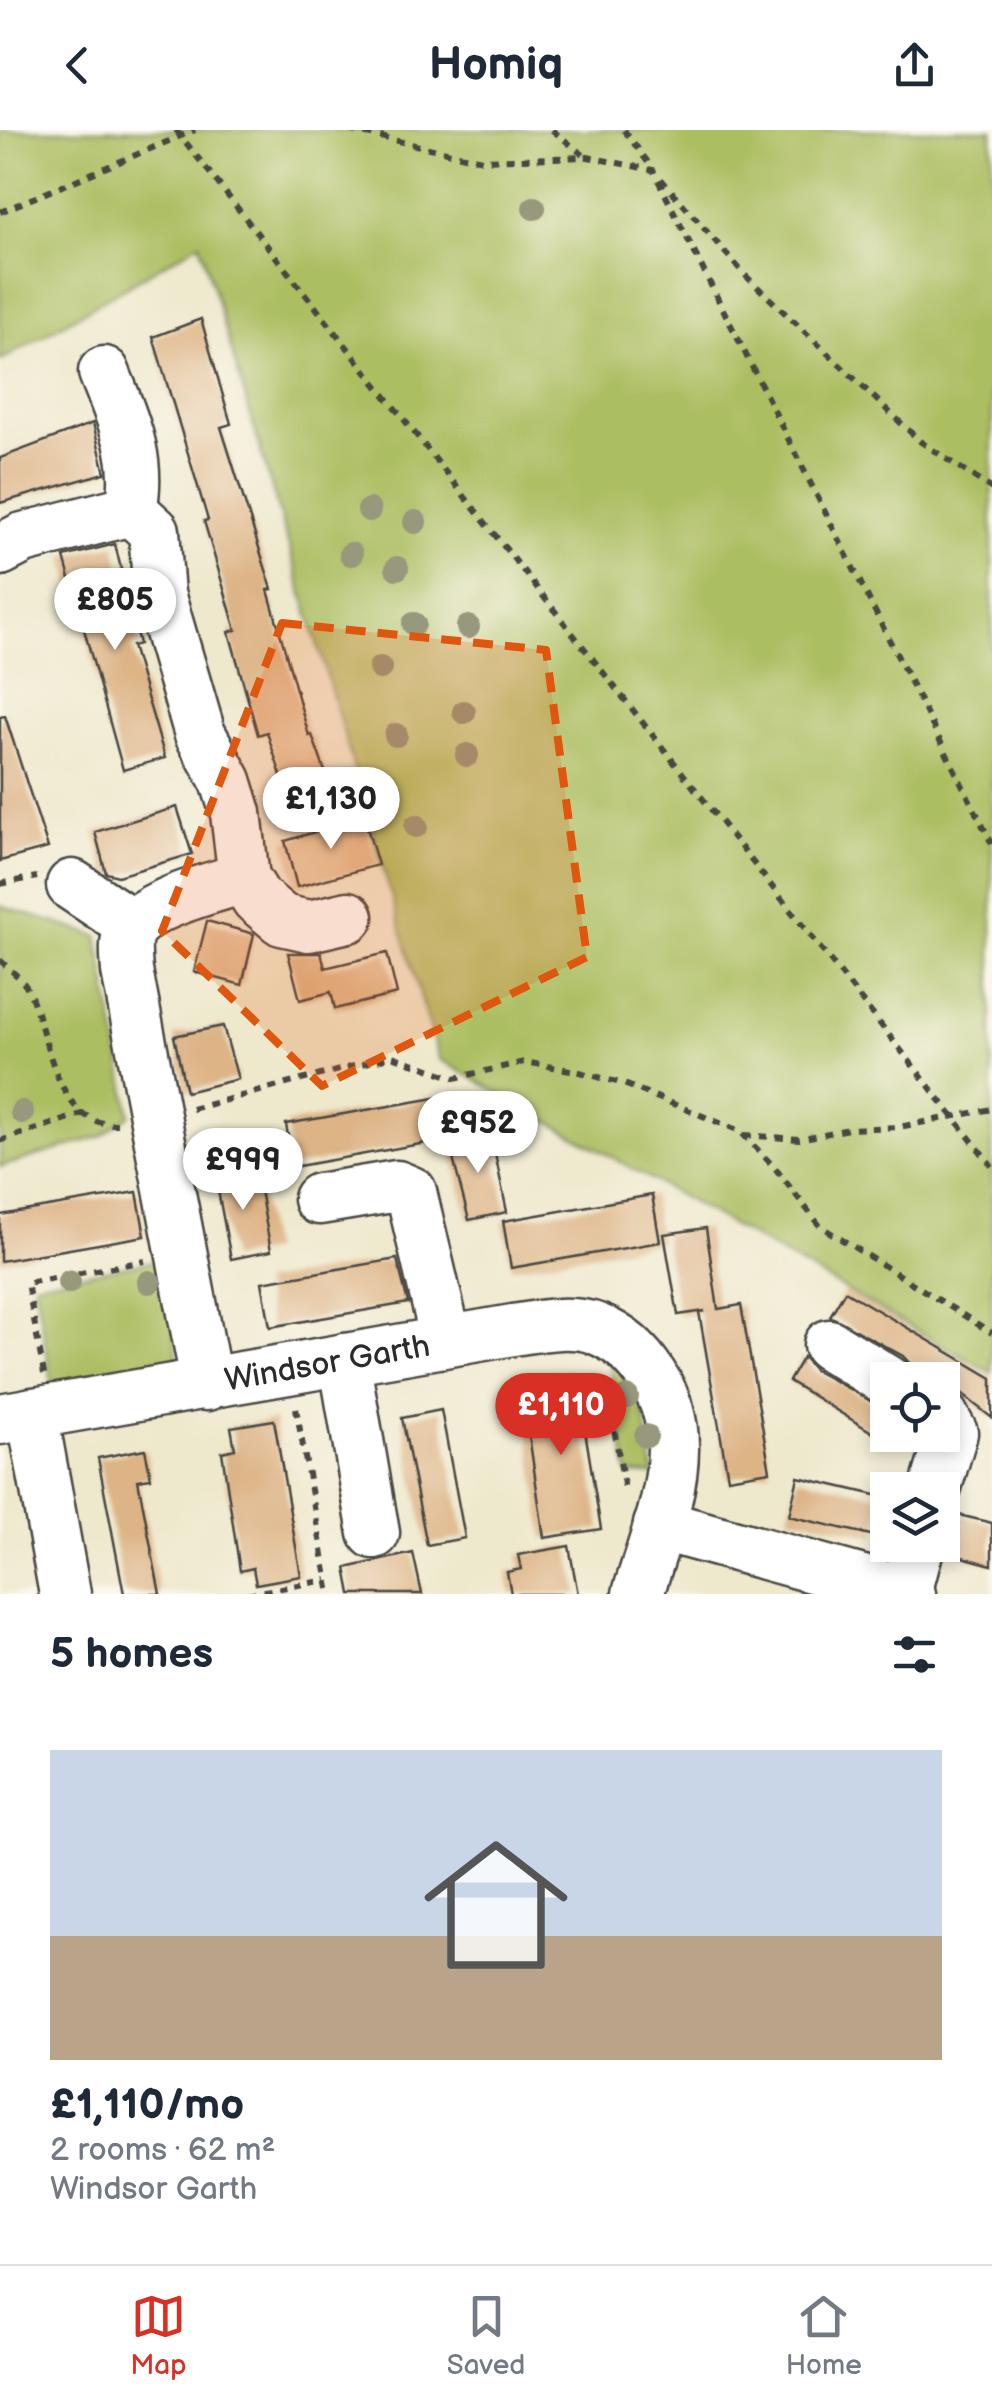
<!DOCTYPE html>
<html lang="en">
<head>
<meta charset="utf-8">
<style>
	:root { --surface:#fff; --page:#f6f6f7; --text:#1f2937; --muted:#747a83; --line:#e0e1e3; --accent:#d93025 }
	body { margin:0; font-family:"Balsamiq Sans",sans-serif; background:var(--page); color:var(--text); height:100vh; display:flex; flex-direction:column; font-size:38px; white-space:nowrap }
	* { box-sizing:border-box; margin:0 }
	p { font-size:32px; color:var(--muted) }
	.icon { flex:none; width:55px; height:55px; fill:none; stroke:currentColor; stroke-width:2; stroke-linecap:round; stroke-linejoin:round }
	.map { position:relative; height:1464px; overflow:hidden }
	.sheet { display:flex; flex-direction:column; background:var(--surface); flex:1 }
	.sheet>* { flex:none }
	.fabs { position:absolute; left:870px; top:1232px; display:grid; gap:20px }
	.fabs a { display:grid; place-items:center; width:90px; height:90px; border-radius:0px; background:var(--surface); box-shadow:0 5px 15px #0003; font-size:50px }
	.price { position:absolute; translate:-50% -85px; padding:0 22px; border-radius:35px; background:#fff; color:#222; font-size:32px; line-height:65px; filter:drop-shadow(0 2px 5px #0008) }
	.price::after { content:''; position:absolute; left:50%; top:60px; width:30px; height:22px; margin-left:-15px; background:inherit; clip-path:polygon(0 0,100% 0,50% 100%) }
	.price.selected { background:var(--accent); color:#fff }
	ul { padding:0; list-style:none }
	li { display:grid; align-content:center; gap:20px; height:530px; padding:0 50px }
	li span { display:grid; place-items:center; height:310px; border-radius:0px; color:#555 }
	li>.icon { margin-inline-start:auto }
	span .icon { width:180px; height:180px; fill:#fffc; stroke-width:1 }
	li b { font-size:42px }
	h2 { display:flex; justify-content:space-between; align-items:center; height:120px; padding:0 50px; font-size:42px }
	header { display:flex; justify-content:space-between; align-items:center; height:130px; padding:0 50px; background:var(--surface); font-size:45px; font-weight:600 }
	.tab-bar { display:flex; justify-content:space-around; align-items:center; height:140px; border-top:2px solid var(--line); background:var(--surface); font-size:28px; color:var(--muted) }
	.tab-bar a { display:grid; justify-items:center; gap:5px }
	.tab-bar .selected { color:var(--accent) }
	.map>svg:first-child { display:block }
</style>
</head>
<body>
<header><svg class="icon" aria-label="back" viewBox="0 0 24 24"><path d="M15 5l-7 7 7 7"/></svg>Homiq<svg class="icon" aria-label="share" viewBox="0 0 24 24"><path d="M12 15V3M7 8l5-5 5 5M5 13v7h14v-7"/></svg></header>
<div class="map">
<svg width="992" height="1464" viewBox="0 0 992 1464">
	<rect width="100%" height="100%" fill="#fbf7ec"/>
	<filter id="ink" filterUnits="userSpaceOnUse"><feTurbulence type="fractalNoise" baseFrequency=".01" numOctaves="2"/><feDisplacementMap in="SourceGraphic" scale="20" xChannelSelector="R" yChannelSelector="G"/><feConvolveMatrix kernelMatrix="1 2 1 2 8 2 1 2 1" color-interpolation-filters="sRGB"/></filter>
	<filter id="wash" filterUnits="userSpaceOnUse"><feTurbulence type="fractalNoise" baseFrequency=".0048" numOctaves="4" result="noise"/><feDisplacementMap in="SourceGraphic" scale="40" xChannelSelector="R" yChannelSelector="G"/><feGaussianBlur stdDeviation="2.25" result="paint"/><feColorMatrix in="noise" values="0 0 0 0 0 0 0 0 0 0 0 0 0 0 0 0 0 1.4 0 .05"/><feComposite in="paint" operator="in"/></filter>
	<g filter="url(#wash)">
		<rect width="100%" height="100%" fill="#eee8cc"/>
		<g fill="#acbe62" stroke="#6c7446" stroke-width="2.5">
			<polygon points="0,0 992,0 992,1243 439,929 200,113 0,231"/>
			<polygon points="0,776 98,806 130,985 102,1006 0,1037"/>
			<polygon points="164,1129 178,1231 173,1237 53,1257 34,1153"/>
			<polygon points="610,1237 618,1237 640,1264 654,1345 628,1344"/>
		</g>
		<g id="blocks">
			<g fill="#ddb486">
				<polygon points="201,189 231,294 221,297 272,459 268,460 309,606 312,605 327,647 286,661 267,602 258,605 229,502 236,500 204,391 208,390 153,207"/>
				<polygon points="93,293 105,343 0,373 0,328"/>
				<polygon points="115,414 139,514 132,516 165,628 123,640 64,427"/>
				<polygon points="5,586 48,718 0,731 0,587"/>
				<polygon points="177,677 192,724 118,746 106,743 95,702"/>
				<polygon points="364,687 378,735 297,757 285,711"/>
				<polygon points="207,791 254,804 242,855 194,842"/>
				<polygon points="288,823 321,823 325,838 387,823 397,864 335,879 331,862 300,870"/>
				<polygon points="223,896 238,949 186,962 174,906"/>
				<polygon points="441,967 448,1009 293,1037 286,994"/>
				<polygon points="491,1004 507,1082 469,1090 448,1009"/>
				<polygon points="256,1038 271,1121 231,1129 215,1045"/>
				<polygon points="137,1062 145,1106 0,1131 0,1085"/>
				<polygon points="652,1065 660,1112 511,1138 503,1091"/>
				<polygon points="706,1098 718,1179 741,1175 770,1341 728,1348 699,1182 705,1181 678,1185 664,1104"/>
				<polygon points="397,1129 408,1173 270,1197 262,1152"/>
				<polygon points="845,1161 992,1248 992,1288 958,1261 942,1256 942,1250 929,1250 903,1226 830,1186"/>
				<polygon points="803,1227 814,1240 888,1280 888,1312 789,1251"/>
				<polygon points="576,1245 601,1399 544,1408 523,1264 538,1262 536,1251"/>
				<polygon points="441,1280 465,1408 427,1415 402,1288"/>
				<polygon points="274,1290 301,1446 256,1454 253,1438 240,1441 222,1322 235,1319 231,1297"/>
				<polygon points="145,1319 151,1348 138,1350 160,1464 124,1464 98,1328"/>
				<polygon points="798,1347 884,1367 875,1406 789,1386"/>
				<polygon points="951,1383 992,1393 992,1435 947,1423 942,1398"/>
				<polygon points="569,1416 578,1464 511,1464 507,1442 521,1439 518,1425"/>
				<polygon points="413,1423 422,1464 351,1464 346,1438"/>
			</g>
		</g>
	</g>
	<g filter="url(#ink)">
		<use href="#blocks" fill-opacity="0" stroke="#484743" stroke-width="2.5"/>
		<g fill="none" stroke-linecap="round" stroke-linejoin="round">
			<g stroke="#484743" stroke-width="55">
				<g id="minor">
					<path d="M 104,242 C 123,290 142,328 131,380"/>
					<polyline points="0,420 23,408 131,380 154,401 159,464 200,604 226,651 236,683 244,748 257,769 282,790 309,796 348,787"/>
					<polyline points="72,755 132,795"/>
					<polyline points="319,1069 397,1056 411,1062 446,1210"/>
					<polyline points="829,1215 888,1251"/>
					<polyline points="344,1229 374,1403"/>
					<path d="M 207,1255 L 127,841 C 126,826 123,807 133,795 C 154,772 215,757 244,748"/>
					<polyline points="32,1283 65,1464"/>
					<path id="s1" d="M 0,1289 L 513,1200 C 539,1196 571,1189 597,1199 C 642,1216 673,1269 673,1315 C 674,1364 652,1417 638,1464"/>
					<polyline points="935,1360 952,1303 942,1285"/>
					<polyline points="659,1395 910,1464"/>
					<polyline points="906,1463 919,1415"/>
				</g>
			</g>
			<g stroke="#484743" stroke-width="6" stroke-dasharray="8 8" stroke-linecap="butt">
				<polyline points="176,0 992,1036"/>
				<polyline points="349,0 482,30 588,27 653,40 992,714"/>
				<polyline points="552,0 586,27"/>
				<polyline points="624,0 653,39"/>
				<polyline points="661,49 745,145 921,312 992,359"/>
				<polyline points="0,82 195,0"/>
				<polyline points="0,754 37,747"/>
				<path d="M 0,830 C 8,838 21,848 27,858 C 49,898 52,997 117,994"/>
				<polyline points="192,979 392,926 455,948 524,932 576,941 624,954 740,1001 775,1038 820,1096 992,1203"/>
				<polyline points="744,1005 799,1009 849,999 899,997 992,979"/>
				<polyline points="0,1011 85,983"/>
				<polyline points="44,1244 27,1153 145,1131"/>
				<polyline points="606,1254 625,1360"/>
				<polyline points="296,1278 330,1464"/>
				<polyline points="247,1464 327,1450"/>
			</g>
			<use href="#minor" stroke="#fff" stroke-width="50"/>
		</g>
		<g fill="#98987d">
			<circle cx="534" cy="78" r="12"/>
			<circle cx="369" cy="380" r="12"/>
			<circle cx="415" cy="392" r="12"/>
			<circle cx="351" cy="424" r="12"/>
			<circle cx="397" cy="438" r="12"/>
			<circle cx="414" cy="494" r="12"/>
			<circle cx="468" cy="497" r="12"/>
			<circle cx="380" cy="538" r="12"/>
			<circle cx="464" cy="582" r="12"/>
			<circle cx="396" cy="605" r="12"/>
			<circle cx="467" cy="625" r="12"/>
			<circle cx="416" cy="696" r="12"/>
			<circle cx="22" cy="982" r="12"/>
			<circle cx="69" cy="1152" r="12"/>
			<circle cx="149" cy="1152" r="12"/>
			<circle cx="627" cy="1267" r="12"/>
			<circle cx="646" cy="1306" r="12"/>
		</g>
	</g>
	<path fill="#df570e" fill-opacity="0.2" stroke="#df570e" stroke-width="8" stroke-dasharray="20 12" stroke-linejoin="round" d="M 282,493 L 546,520 L 587,827 L 322,956 L 162,801 Z"/>
	<g text-anchor="middle" stroke-width="8" stroke-linejoin="round" paint-order="stroke">
		<g font-size="32" fill="#2b2b2b" stroke="#fbf7ec">
			<text dy="11" stroke="none"><textPath href="#s1" startOffset="332">Windsor Garth</textPath></text>
		</g>
	</g>
</svg>
<div class="fabs">
<a><svg class="icon" aria-label="locate" viewBox="0 0 24 24"><circle cx="12" cy="12" r="6"/><path d="M12 2v4M12 18v4M2 12h4M18 12h4"/></svg></a>
<a><svg class="icon" aria-label="layers" viewBox="0 0 24 24"><path d="M12 4l9 5-9 5-9-5zM3 14l9 5 9-5"/></svg></a>
</div>
<b class="price" style="left:115px;top:523px">£805</b>
<b class="price" style="left:331px;top:722px">£1,130</b>
<b class="price" style="left:478px;top:1046px">£952</b>
<b class="price" style="left:243px;top:1083px">£999</b>
<b class="price selected" style="left:561px;top:1328px">£1,110</b>
</div>
<section class="sheet">
<h2>5 homes<svg class="icon" aria-label="filters" viewBox="0 0 24 24"><path d="M4 7h16M4 17h16"/><circle cx="9" cy="7" r="2"/><circle cx="15" cy="17" r="2"/></svg></h2>
<ul>
<li><span style="background:linear-gradient(#c9d6e8 60%,#b9a48a 0)"><svg class="icon" aria-label="home" viewBox="0 0 24 24"><path d="M3 11l9-7 9 7M6 9v11h12V9"/></svg></span><div><b>£1,110/mo</b><p>2 rooms · 62 m²</p><p>Windsor Garth</p></div></li>
</ul>
</section>
<nav class="tab-bar">
<a class="selected"><svg class="icon" aria-label="map" viewBox="0 0 24 24"><path d="M3 6l6-2 6 2 6-2v14l-6 2-6-2-6 2zM9 4v14M15 6v14"/></svg>Map</a>
<a><svg class="icon" aria-label="saved" viewBox="0 0 24 24"><path d="M7 4h10v16l-5-4-5 4z"/></svg>Saved</a>
<a><svg class="icon" aria-label="home" viewBox="0 0 24 24"><path d="M3 11l9-7 9 7M6 9v11h12V9"/></svg>Home</a>
</nav>
</body>
</html>
